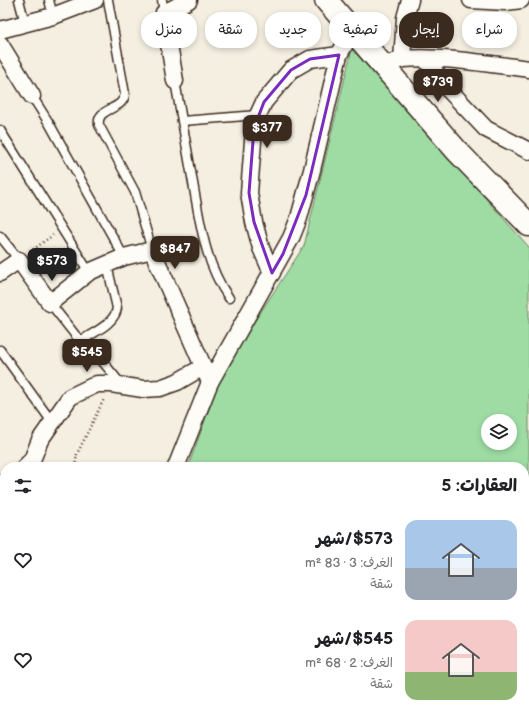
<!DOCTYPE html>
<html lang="ar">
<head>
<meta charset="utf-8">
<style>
	:root { --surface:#fff; --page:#f2f2f2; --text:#202124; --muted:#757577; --accent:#3b2a1e }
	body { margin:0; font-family:"Balsamiq Sans","Playpen Sans Arabic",sans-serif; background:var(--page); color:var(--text); direction:rtl; height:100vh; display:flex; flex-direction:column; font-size:15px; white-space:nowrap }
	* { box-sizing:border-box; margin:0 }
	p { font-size:13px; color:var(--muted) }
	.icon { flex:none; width:22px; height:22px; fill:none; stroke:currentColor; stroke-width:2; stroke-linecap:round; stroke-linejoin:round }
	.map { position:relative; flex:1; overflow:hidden; direction:ltr }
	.panel { position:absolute; left:0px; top:462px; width:529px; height:256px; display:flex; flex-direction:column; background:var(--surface); border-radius:16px 16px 0 0; box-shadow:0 2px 6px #0003; direction:rtl }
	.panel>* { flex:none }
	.hud { position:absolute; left:12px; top:12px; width:505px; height:36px; direction:rtl; display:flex; gap:8px }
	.buttons { position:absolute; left:481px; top:414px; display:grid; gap:8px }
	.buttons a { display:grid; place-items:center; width:36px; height:36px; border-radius:50%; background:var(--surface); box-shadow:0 2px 6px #0003; font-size:20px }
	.price { position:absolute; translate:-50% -34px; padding:0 9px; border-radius:8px; background:var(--accent); color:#fff; font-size:13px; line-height:26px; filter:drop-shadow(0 1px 2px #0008) }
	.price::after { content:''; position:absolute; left:50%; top:24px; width:12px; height:9px; margin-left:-6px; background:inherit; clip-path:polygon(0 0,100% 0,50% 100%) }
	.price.on { background:#222; color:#fff }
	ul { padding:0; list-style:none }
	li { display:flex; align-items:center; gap:12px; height:100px; padding:0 12px }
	li span { display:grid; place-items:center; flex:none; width:112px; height:80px; border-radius:12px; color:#555 }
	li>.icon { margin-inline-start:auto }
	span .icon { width:48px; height:48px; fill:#fffc; stroke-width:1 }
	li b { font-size:17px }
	h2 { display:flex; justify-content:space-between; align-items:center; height:48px; padding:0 12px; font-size:17px }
	.tag { padding:0 14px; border-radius:16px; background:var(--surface); box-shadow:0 2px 6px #0003; font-size:14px; line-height:36px }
	.tag.on { background:var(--accent); color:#fff }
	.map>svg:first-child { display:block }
</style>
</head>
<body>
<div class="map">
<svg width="529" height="718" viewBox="0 0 529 718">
	<rect width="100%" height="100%" fill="#f5efe2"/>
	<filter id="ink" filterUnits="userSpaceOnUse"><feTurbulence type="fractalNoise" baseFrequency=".025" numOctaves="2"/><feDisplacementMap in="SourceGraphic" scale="8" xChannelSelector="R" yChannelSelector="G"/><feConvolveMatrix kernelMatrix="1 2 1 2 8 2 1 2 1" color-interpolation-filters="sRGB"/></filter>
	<g filter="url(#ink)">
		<path fill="#9edca4" stroke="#6c8361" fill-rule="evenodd" d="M 352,49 L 529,247 L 529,718 L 75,718 L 86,713 L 524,713 L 524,467 L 188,467 L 224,368 L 304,246 ZM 488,421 L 510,421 L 510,443 L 488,443 Z"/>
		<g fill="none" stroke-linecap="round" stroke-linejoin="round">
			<g stroke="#3b2a1e" stroke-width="11">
				<g id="lane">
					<polyline points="19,0 25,23"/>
					<polyline points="49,0 53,16"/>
					<path d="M 108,0 L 125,94 C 123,111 96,107 99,125 L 135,192 L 152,250"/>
					<polyline points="162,0 164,13"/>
					<path d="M 175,81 C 181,115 187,149 193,183 C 200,222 205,264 229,298"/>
					<polyline points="32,96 49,123 124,257"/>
					<polyline points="182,121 258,115"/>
					<polyline points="0,130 89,272"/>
					<polyline points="0,236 19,260"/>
					<path d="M 50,303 L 76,336 L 80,339 L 84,339 C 96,331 115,323 117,308 L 107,265"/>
					<polyline points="84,339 121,384"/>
					<polyline points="0,350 52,422"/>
					<polyline points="0,665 5,664"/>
				</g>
			</g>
			<g stroke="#3b2a1e" stroke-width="19">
				<g id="street">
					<polyline points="471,0 506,2 521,0"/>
					<polyline points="0,30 53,16 95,0"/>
					<polyline points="0,44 32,96"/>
					<polyline points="402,59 405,18 410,0"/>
					<polyline points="426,60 448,89 486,129 529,151"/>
					<path d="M 383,67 C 389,64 397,60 403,59 C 443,56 490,64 529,69"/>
					<polyline points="175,81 164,13 189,0"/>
					<polyline points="0,273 19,260 50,303 89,272 124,257 152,250 210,382"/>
					<polyline points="272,273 261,248 254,222 249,193 254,128 258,115 264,102 291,70 310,59 339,55"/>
					<polyline points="25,467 32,460 40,440 70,397 97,384 111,384 143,389 160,388 177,382 203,367"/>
					<polyline points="176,467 210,382 291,238 299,218 312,170 339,55 352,31"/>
					<polyline points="0,484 5,482"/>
					<polyline points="0,612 5,611"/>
				</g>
			</g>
			<g stroke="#3b2a1e" stroke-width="25">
				<polyline id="secondary" points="326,0 457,151 529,225"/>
			</g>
			<g stroke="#3b2a1e" stroke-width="2.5" stroke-dasharray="1 3" stroke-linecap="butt">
				<polyline points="30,252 53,235"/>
				<polyline points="75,467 77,454 104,399"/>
			</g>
			<use href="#lane" stroke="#fdfcf7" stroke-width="8"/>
			<use href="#street" stroke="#fdfcf7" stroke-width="16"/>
			<use href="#secondary" stroke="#fdfcf7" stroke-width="22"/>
		</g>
	</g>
	<path fill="none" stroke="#7b2cbf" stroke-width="3" stroke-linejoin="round" d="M 339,55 L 306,195 L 283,254 L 272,273 L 254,222 L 249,193 L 254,128 L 264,102 L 291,70 L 310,59 Z"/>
</svg>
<div class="buttons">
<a><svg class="icon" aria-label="layers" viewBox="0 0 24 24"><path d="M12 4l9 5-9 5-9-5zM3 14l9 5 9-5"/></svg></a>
</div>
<b class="price" style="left:438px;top:103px">$739</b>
<b class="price" style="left:267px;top:149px">$377</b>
<b class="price" style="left:175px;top:270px">$847</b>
<b class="price on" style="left:52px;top:282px">$573</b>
<b class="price" style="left:87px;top:373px">$545</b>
<div class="hud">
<a class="tag">شراء</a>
<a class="tag on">إيجار</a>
<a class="tag">تصفية</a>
<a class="tag">جديد</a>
<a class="tag">شقة</a>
<a class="tag">منزل</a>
</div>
<section class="panel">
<h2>العقارات: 5<svg class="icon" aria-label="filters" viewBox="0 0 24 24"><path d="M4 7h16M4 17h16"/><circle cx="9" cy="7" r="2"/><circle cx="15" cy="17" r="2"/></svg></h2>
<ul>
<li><span style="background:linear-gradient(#a9c7e8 60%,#9aa5b1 0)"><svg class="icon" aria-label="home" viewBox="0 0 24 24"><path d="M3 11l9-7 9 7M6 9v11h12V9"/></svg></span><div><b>$573/شهر</b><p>الغرف: 3 · 83 m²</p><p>شقة</p></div><svg class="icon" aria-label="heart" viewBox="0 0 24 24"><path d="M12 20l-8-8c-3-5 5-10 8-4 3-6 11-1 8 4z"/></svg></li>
<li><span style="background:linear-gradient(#f6c9c9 65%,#8fb573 0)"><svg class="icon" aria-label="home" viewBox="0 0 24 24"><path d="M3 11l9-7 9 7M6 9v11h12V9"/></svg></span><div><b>$545/شهر</b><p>الغرف: 2 · 68 m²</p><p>شقة</p></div><svg class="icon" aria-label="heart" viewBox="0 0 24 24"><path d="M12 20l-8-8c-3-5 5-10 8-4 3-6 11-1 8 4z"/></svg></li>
</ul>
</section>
</div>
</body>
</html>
